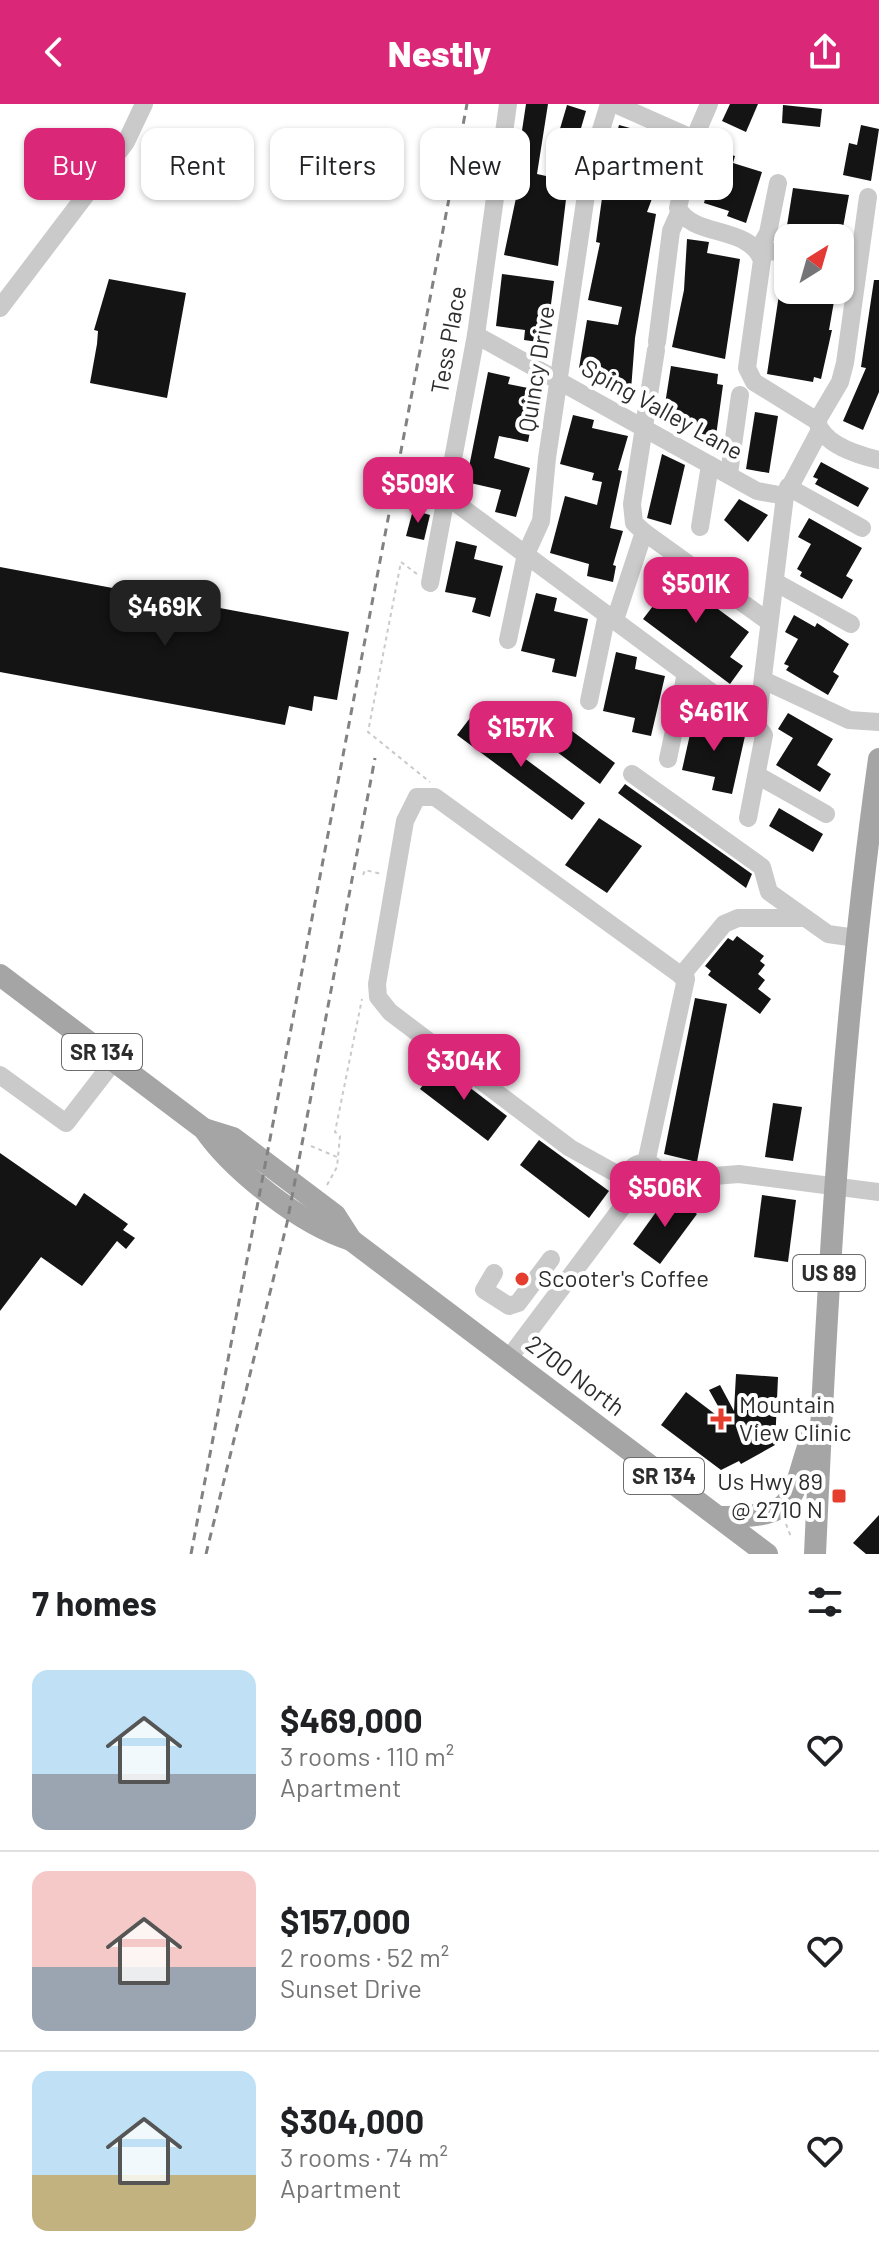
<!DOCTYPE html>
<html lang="en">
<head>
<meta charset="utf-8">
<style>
	:root { --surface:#fff; --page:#f6f6f6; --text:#202124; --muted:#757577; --line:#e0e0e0; --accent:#db2777 }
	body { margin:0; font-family:Barlow,sans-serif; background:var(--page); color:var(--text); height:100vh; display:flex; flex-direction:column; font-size:30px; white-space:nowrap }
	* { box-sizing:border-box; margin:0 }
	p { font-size:26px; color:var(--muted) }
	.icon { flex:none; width:44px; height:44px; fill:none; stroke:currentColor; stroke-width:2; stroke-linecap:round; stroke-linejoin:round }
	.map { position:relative; height:1450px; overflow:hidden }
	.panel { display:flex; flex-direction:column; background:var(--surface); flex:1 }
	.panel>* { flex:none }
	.hud { position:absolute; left:24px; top:24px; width:832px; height:72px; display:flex; gap:16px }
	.needle { width:52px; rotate:37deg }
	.fabs { position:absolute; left:774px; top:120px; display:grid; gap:16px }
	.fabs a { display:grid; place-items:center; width:80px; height:80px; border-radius:16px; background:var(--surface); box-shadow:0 2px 6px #0004; font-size:40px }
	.price { position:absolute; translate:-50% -68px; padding:0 18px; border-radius:16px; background:var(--accent); color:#fff; font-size:26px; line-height:52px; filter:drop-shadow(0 2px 4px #0008) }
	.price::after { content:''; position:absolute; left:50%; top:48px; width:24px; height:18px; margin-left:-12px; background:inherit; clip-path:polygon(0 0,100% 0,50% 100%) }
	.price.active { background:#222; color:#fff }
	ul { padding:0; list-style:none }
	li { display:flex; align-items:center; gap:24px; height:200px; padding:0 32px }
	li+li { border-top:2px solid var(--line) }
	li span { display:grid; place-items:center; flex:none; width:224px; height:160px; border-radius:16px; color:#555 }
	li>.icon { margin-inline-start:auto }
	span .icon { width:96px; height:96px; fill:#fffc; stroke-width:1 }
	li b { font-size:34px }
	h2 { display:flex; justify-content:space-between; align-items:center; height:96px; padding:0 32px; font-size:34px }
	.tag { padding:0 28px; border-radius:16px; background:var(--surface); box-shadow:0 2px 6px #0004; font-size:28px; line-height:72px }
	.tag.active { background:var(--accent); color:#fff }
	header { display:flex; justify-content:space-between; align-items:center; height:104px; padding:0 32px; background:var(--accent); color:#fff; font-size:36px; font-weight:800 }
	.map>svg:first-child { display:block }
</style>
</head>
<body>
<header><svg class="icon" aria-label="back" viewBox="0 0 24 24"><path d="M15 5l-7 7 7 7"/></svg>Nestly<svg class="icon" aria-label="share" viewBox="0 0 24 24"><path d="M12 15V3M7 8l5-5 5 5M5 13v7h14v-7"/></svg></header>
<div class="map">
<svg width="879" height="1450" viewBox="0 0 879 1450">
	<rect width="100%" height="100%" fill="#fff"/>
	<g fill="#141414">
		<polygon points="526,0 548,0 537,70 546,72 567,1 586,7 570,62 558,162 504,151 516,94 512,93"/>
		<polygon points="730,0 758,0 746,28 722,17"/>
		<polygon points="783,1 822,5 820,23 782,19"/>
		<polygon points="619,21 641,27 638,38 669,49 647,108 656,110 635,234 631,286 611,284 612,274 586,270 586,266 579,264 587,216 618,221 622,203 588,196 600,139 596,138 605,72"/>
		<polygon points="861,21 879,25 871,77 843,71 849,39 857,41"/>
		<polygon points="714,46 735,52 733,59 762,68 746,119 727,112 729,107 704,99 705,95 699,93"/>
		<polygon points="793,84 849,91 841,134 785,134"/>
		<polygon points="687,135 709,138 707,149 740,155 725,255 672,243 684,186"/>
		<polygon points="783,164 788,165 788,186 836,186 829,226 832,226 821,275 814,273 813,278 767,270"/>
		<polygon points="502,170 554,177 546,239 524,236 525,226 496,222"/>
		<polygon points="109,175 186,189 167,294 90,279 97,240 98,227 94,226"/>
		<polygon points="874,176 879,176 879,288 863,326 843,317 866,264 861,263"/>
		<polygon points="671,262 718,270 717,280 723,281 716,332 695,329 696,318 663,313"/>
		<polygon points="488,268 510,273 508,280 538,286 528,338 499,332 494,354 530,364 516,413 495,408 501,386 466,378"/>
		<polygon points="755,308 778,312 769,369 746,365"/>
		<polygon points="573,311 594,316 592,324 628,332 618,366 622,367 610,424 623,427 613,461 616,462 613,478 587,472 589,460 550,449 565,392 597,401 602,378 592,376 594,369 560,360"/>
		<polygon points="662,350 685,361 671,421 647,414"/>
		<polygon points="821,358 869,384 858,403 815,380 818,375 813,373"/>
		<polygon points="739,395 768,411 748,438 724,416"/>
		<polygon points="413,406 430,411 424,436 406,432"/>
		<polygon points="809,414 862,444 846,472 853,476 842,495 800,472 802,468 797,465 811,440 798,433"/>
		<polygon points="456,437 477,442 474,455 503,462 490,513 472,508 476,494 445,488"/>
		<polygon points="660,462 749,528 730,553 743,562 730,580 643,515 663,489 648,477"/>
		<polygon points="0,463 349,528 337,596 314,592 312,607 289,602 285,621 0,568"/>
		<polygon points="536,489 557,494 554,507 588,515 576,573 552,568 555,555 521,547"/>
		<polygon points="794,511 815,523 817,519 849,540 833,568 839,572 828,591 786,566 789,562 784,560 798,535 785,528"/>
		<polygon points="616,548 637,553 635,565 665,572 651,632 632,628 635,614 603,607"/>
		<polygon points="695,608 716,612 714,625 745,632 732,690 712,686 715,673 682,666"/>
		<polygon points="788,609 833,635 817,661 831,670 820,688 776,661 793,634 778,625"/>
		<polygon points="470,614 585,699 572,716 457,631"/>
		<polygon points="568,624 615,659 600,680 553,645"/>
		<polygon points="625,680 752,770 746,784 618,689"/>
		<polygon points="779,704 823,730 813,748 769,722"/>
		<polygon points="599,714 642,742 607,789 565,761"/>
		<polygon points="737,832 764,852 760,857 765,861 758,870 765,876 758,885 771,895 760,910 708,871 711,867 705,862 728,834 733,837"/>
		<polygon points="695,894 727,900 697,1058 664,1050"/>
		<polygon points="439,960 507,1012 488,1037 420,985"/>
		<polygon points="773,999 802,1003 793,1057 765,1053"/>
		<polygon points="539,1036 609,1087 589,1114 520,1061"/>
		<polygon points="0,1049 76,1102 84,1089 128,1120 123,1126 135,1134 126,1145 117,1137 82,1182 41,1153 0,1207"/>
		<polygon points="669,1090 697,1110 660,1160 633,1140"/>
		<polygon points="762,1091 796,1096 788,1158 754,1153"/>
		<polygon points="736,1270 778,1273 775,1341 741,1360 739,1357 721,1366 661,1321 686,1288 728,1320 709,1286 720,1281 734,1307"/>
		<polygon points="879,1411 879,1450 866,1450 853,1439"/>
	</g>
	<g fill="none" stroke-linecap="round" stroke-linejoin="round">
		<g stroke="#cacaca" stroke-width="2" stroke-dasharray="4 4" stroke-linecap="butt">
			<polyline points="417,470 401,458 368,628 430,678"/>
			<polyline points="363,771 365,766 381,770"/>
			<polyline points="311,1042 337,1053"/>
			<polyline points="327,1081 337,1063 340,1032 335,1028 362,895"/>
			<polyline points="786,1420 791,1433"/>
		</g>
		<g stroke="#cacaca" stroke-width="18">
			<polyline points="615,0 694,35"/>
			<path d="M 709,0 L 694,35 L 678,104 C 693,134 749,121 762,156 L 747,264 L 754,278 L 817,317 C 823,341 858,351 879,356"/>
			<polyline points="778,79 768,129 758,146 788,149"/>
			<polyline points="0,204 126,38 144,0"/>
			<polyline points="476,231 757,387 785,392"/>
			<polyline points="657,238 671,127 679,109"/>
			<polyline points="817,317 840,278 845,259 868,93"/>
			<polyline points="729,370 740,291"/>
			<polyline points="788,383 862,424"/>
			<polyline points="445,395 456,399 757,622"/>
			<polyline points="700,423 710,361"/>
			<polyline points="644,428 769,518"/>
			<polyline points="775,478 851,520"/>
			<polyline points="430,479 476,231 508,0"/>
			<polyline points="615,516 644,428 634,419 632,400 656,246"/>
			<polyline points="508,536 526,450 541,417 547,354 586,91 592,55 609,0"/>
			<polyline points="763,576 849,616 879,618"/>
			<polyline points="589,597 607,510"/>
			<polyline points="668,655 686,569"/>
			<polyline points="632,670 762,763 769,788 828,830 856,834"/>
			<polyline points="757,671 826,710"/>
			<polyline points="748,714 764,631 757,622 785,392 820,326"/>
			<polyline points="681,872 724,820 738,814 805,814"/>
			<polyline points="0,971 66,1019 114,957"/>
			<circle cx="644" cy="1077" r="18"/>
			<polyline points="662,1072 676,1075 739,1070 879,1088"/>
			<polyline points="626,1075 570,1044 390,908 378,893 377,880 405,717 417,693 435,693 686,875 646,1059"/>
			<polyline points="494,1169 484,1186 509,1202 518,1199 551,1155"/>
			<polyline points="509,1254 632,1090"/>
		</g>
		<g stroke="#a5a5a5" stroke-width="22">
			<path d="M 0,871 L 204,1025 C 233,1067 302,1121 351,1136 L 767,1450"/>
			<polyline points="204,1025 233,1034 266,1059 335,1111 351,1136"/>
			<path d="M 719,1413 C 804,1413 788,1396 813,1328"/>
			<path d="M 815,1450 C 827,1184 842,919 879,655"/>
		</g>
		<g stroke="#828282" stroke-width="3" stroke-dasharray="8 6" stroke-linecap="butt">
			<polyline points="191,1450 467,0"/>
			<polyline points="206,1450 287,1119 375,654"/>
		</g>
	</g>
	<g fill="#e53d2e" stroke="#fff" stroke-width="3">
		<circle cx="522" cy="1175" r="8"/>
		<path d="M717 1303h8v8h8v8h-8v8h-8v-8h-8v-8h8z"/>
		<rect x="831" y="1384" width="16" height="16" rx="4"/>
	</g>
	<g text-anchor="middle" stroke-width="8" stroke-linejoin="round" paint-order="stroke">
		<g fill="#fff" stroke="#6c6c6c" stroke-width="2">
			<rect x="62" y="930" width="80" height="36" rx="6"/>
			<rect x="793" y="1151" width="72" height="36" rx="6"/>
			<rect x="624" y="1354" width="80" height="36" rx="6"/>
		</g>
		<g font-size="22" font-weight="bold" fill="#2d2d2d">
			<text x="102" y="956">SR 134</text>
			<text x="829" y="1177">US 89</text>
			<text x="664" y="1380">SR 134</text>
		</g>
		<g font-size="24" fill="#2d2d2d" stroke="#fff">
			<text transform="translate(449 236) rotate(-80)" y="8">Tess Place</text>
			<text transform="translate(537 265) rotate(-81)" y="8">Quincy Drive</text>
			<text transform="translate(662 306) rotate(29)" y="8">Sping Valley Lane</text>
			<text transform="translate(575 1272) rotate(37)" y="8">2700 North</text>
		</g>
		<g font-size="24" fill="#2d2d2d" stroke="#fff" text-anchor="start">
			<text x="538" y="1183">Scooter's Coffee</text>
			<text x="739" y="1309">Mountain<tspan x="739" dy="28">View Clinic</tspan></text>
			<text x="823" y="1386" text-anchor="end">Us Hwy 89<tspan x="823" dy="28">@ 2710 N</tspan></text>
		</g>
	</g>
</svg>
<div class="fabs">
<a><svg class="needle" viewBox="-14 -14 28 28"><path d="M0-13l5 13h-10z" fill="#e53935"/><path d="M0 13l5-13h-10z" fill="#757577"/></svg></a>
</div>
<b class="price" style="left:418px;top:421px">$509K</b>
<b class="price" style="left:696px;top:521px">$501K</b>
<b class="price active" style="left:165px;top:544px">$469K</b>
<b class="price" style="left:714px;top:649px">$461K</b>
<b class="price" style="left:521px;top:665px">$157K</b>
<b class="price" style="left:464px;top:998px">$304K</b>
<b class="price" style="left:665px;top:1125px">$506K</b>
<div class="hud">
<a class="tag active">Buy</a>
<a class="tag">Rent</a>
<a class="tag">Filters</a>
<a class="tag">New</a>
<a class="tag">Apartment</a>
</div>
</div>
<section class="panel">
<h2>7 homes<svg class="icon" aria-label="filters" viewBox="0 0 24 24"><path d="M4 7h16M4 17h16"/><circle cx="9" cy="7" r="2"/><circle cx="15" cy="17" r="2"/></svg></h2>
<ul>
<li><span style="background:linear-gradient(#bfe0f5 65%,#9aa5b1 0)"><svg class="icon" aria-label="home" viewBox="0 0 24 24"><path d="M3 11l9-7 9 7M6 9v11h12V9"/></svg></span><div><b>$469,000</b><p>3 rooms · 110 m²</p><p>Apartment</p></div><svg class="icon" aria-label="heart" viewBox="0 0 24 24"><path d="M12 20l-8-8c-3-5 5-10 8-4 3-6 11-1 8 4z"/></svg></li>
<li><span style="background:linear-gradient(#f6c9c9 60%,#9aa5b1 0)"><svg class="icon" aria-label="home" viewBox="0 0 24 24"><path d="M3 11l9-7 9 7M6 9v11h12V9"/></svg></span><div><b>$157,000</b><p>2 rooms · 52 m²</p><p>Sunset Drive</p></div><svg class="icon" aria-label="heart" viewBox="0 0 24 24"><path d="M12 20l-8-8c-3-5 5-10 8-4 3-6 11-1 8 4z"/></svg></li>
<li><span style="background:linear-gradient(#bfe0f5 65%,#c2b280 0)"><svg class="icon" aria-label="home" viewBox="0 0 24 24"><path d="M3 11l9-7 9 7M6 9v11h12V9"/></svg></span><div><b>$304,000</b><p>3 rooms · 74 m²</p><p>Apartment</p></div><svg class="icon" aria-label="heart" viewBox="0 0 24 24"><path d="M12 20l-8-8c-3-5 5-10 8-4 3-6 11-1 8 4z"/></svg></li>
</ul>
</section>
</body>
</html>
